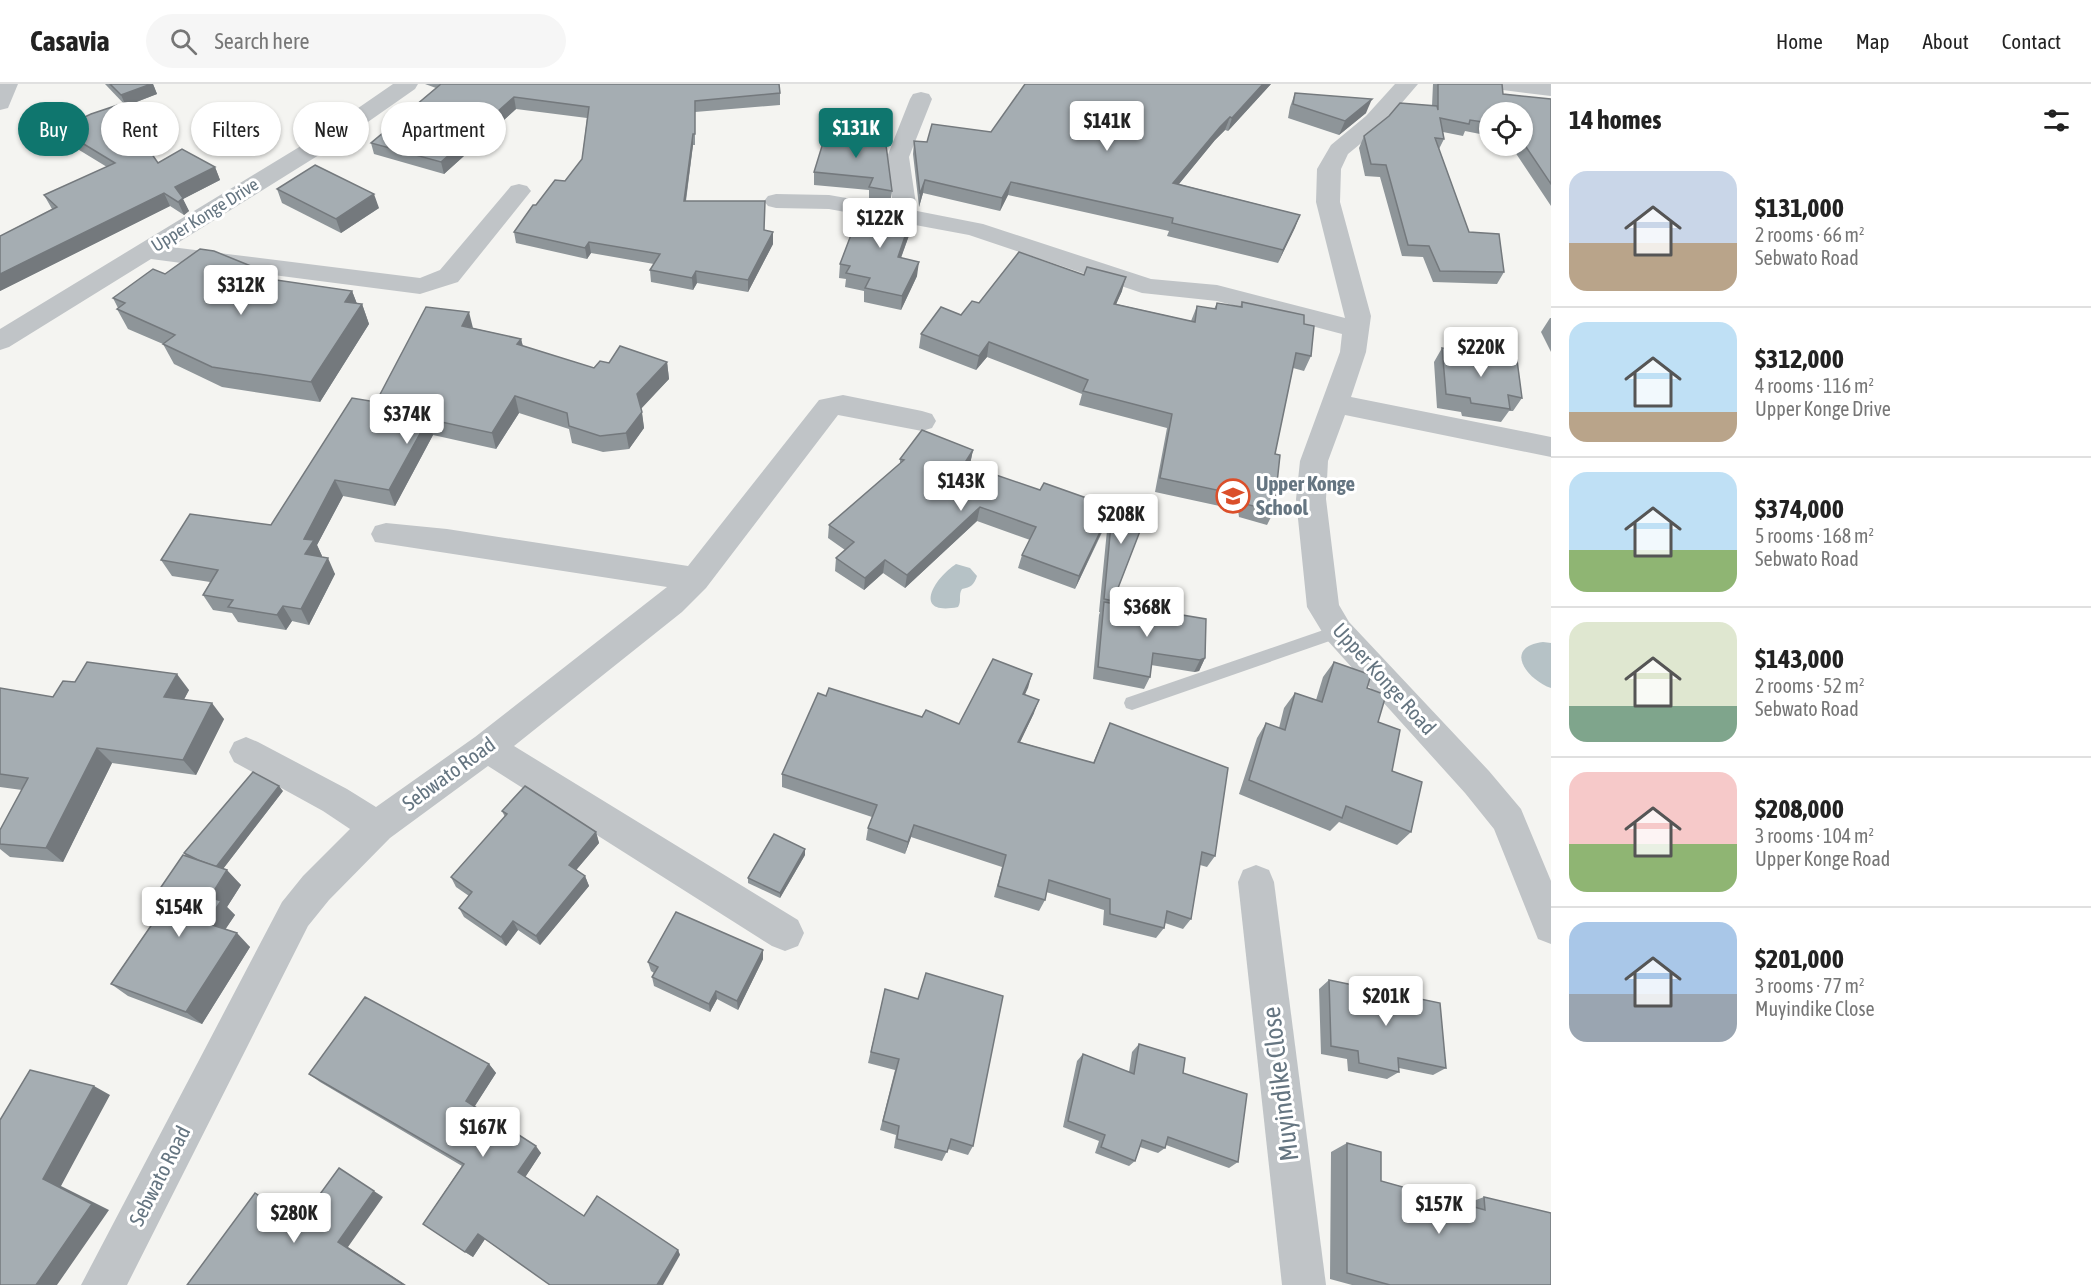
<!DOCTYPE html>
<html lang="en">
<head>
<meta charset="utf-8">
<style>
	:root { --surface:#fff; --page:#f6f6f6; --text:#222; --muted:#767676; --line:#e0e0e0; --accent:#0f766e }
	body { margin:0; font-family:"Asap Condensed",sans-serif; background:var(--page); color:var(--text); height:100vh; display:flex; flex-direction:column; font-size:22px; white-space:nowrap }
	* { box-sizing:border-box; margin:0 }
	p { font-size:20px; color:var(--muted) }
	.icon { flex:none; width:33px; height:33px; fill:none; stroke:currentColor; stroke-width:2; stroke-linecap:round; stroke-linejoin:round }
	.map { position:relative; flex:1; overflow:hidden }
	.sheet { display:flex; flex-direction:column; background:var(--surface); width:540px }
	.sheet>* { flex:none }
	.banner { position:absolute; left:18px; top:18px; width:570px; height:54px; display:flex; gap:12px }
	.tools { position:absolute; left:1479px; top:18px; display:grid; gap:12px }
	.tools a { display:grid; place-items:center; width:54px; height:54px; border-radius:50%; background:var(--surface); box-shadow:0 2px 4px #0004; font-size:30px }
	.price { position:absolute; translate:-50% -51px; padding:0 14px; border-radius:6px; background:#fff; color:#222; font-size:20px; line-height:39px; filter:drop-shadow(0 2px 3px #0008) }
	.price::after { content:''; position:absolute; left:50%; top:36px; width:18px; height:14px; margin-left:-9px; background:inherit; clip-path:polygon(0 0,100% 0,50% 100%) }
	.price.active { background:var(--accent); color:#fff }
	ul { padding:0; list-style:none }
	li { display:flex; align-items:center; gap:18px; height:150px; padding:0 18px }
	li+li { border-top:2px solid var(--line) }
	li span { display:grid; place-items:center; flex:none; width:168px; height:120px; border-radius:18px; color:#555 }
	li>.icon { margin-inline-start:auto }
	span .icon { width:72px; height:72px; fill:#fffc; stroke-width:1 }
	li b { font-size:26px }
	h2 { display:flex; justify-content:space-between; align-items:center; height:72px; padding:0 18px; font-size:26px }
	.tag { padding:0 21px; border-radius:27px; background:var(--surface); box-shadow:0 2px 4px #0004; font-size:21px; line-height:54px }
	.tag.active { background:var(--accent); color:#fff }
	header { display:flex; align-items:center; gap:36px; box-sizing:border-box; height:84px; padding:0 30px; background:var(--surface); border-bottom:2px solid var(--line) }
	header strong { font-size:28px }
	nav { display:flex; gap:33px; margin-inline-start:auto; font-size:21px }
	.search { width:420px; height:54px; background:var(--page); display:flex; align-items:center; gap:15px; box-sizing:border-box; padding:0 21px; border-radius:33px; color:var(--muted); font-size:22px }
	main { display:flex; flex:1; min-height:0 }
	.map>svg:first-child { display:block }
</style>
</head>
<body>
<header>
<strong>Casavia</strong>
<div class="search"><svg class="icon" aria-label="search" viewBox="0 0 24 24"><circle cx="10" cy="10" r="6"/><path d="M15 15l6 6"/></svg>Search here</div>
<nav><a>Home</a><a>Map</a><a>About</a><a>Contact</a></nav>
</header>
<main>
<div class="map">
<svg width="1551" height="1201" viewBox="0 0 1551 1201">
	<rect width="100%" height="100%" fill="#f4f4f1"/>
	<g fill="#b6c2c6">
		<path d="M 956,480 L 970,484 L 977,492 C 974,501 971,503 962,505 C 958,511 962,517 958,523 C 913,532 932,496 956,480 Z"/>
		<path d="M 1543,558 L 1551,559 L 1551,604 C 1526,595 1503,563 1543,558 Z"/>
	</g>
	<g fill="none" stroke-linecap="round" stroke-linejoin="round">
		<polygon fill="#c0c4c7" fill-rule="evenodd" points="1338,541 1344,542 1346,547 1344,552 1132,626 1126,624 1124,619 1126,614"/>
		<g fill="#c0c4c7" fill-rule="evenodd">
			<polygon points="0,0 18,0 8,24 0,26"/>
			<polygon points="393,0 418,0 415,5 335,61 171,163 420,194 440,186 511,102 519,100 527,102 531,107 527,112 458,198 420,210 151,175 9,263 0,266 0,245 319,51"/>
			<polygon points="1395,0 1418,0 1382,42 1348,70 1341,85 1340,118 1371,232 1366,268 1351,313 1551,353 1551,373 1345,331 1328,377 1326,415 1339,521 1349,538 1489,687 1521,725 1551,797 1551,860 1538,855 1494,745 1465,709 1327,556 1307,523 1296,415 1300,377 1340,268 1342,250 1217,217 1142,209 969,151 829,125 776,124 768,122 764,117 768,112 776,110 829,111 893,122 887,73 910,15 913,10 921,8 929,10 932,15 909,73 917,127 983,140 1151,195 1217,201 1345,234 1316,118 1317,85 1331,61 1366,32"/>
			<polygon points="1492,0 1551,0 1551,12 1495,5"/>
			<polygon points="843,311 922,327 932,330 936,337 932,344 922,347 838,331 706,504 682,528 514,662 798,836 804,849 798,862 785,867 772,862 488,682 390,754 329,816 308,842 127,1201 81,1201 282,818 303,792 350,745 323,727 234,678 229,668 234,658 246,653 258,658 347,705 376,723 475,653 667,503 375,458 371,450 375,442 386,439 447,445 688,482 819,316"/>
			<polygon points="1256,781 1269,786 1274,798 1326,1201 1282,1201 1238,798 1243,786"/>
		</g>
	</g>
	<g fill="#8e9599">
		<polygon points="105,0 153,0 157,10 126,22"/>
		<polygon points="425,0 779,0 780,9 780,21 695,28 695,61 693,61 686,117 764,146 773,160 748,208 697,199 693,206 651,198 650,186 654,180 591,169 587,175 516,159 514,148 536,121 565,97 582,75 587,34 516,25 444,90 374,70 371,59 436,4"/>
		<polygon points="1271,0 1228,47 1225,46 1215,56 1179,100 1300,131 1278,179 1167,152 1169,147 1008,111 1000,127 923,109 919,123 913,70 914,57 927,58 991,48"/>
		<polygon points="1433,0 1502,0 1503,10 1551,15 1551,122 1511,62 1522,62 1522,28 1490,28 1490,52 1465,47 1463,52 1443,48 1444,55 1439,65 1469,148 1504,188 1497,200 1433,198 1423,173 1402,172 1380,93 1365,92 1359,64 1364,52 1432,22"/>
		<polygon points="1295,9 1366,29 1339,51 1288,34 1290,23"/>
		<polygon points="59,45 158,79 215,83 220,96 183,115 189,127 184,131 170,122 0,207 0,152 52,125 44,111 107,83 66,58"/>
		<polygon points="887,68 892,107 890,119 869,116 869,106 814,101 814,88"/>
		<polygon points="277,105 379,124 341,149 282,119"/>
		<polygon points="912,143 901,174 917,192 901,226 864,218 864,207 845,203 846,195 839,194 840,180"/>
		<polygon points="165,190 262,194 352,207 357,220 362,220 369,240 320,318 222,303 174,280 163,260 128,245 117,225 118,224 113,214"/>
		<polygon points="1122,207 1116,220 1191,237 1197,222 1214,225 1217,219 1240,223 1242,218 1304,240 1311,272 1304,287 1293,284 1275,370 1274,427 1267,441 1239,433 1238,426 1155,408 1167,344 1079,321 1082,310 987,273 976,286 919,264 921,250 961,231"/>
		<polygon points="1550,234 1551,234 1551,268 1541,248"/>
		<polygon points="473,244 521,255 523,262 594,284 609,279 667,278 669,295 641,324 644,344 629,365 603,368 572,359 569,345 519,329 496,365 433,351 395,422 343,412 317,461 322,472 321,473 335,490 309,541 292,537 286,546 238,538 232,529 213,526 203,511 210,498 172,492 161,476 271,441 376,318"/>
		<polygon points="1442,264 1522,314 1513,327 1509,327 1501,338 1462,332 1461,328 1437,324 1434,278"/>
		<polygon points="973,366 970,380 969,382 1040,406 1111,423 1113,419 1147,429 1112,520 1205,574 1199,587 1194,588 1151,581 1150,593 1144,605 1093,595 1099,531 1100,528 1099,528 1108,436 1075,505 1018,484 1022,471 1030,456 977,437 905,504 883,489 864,506 835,487 836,474 845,466 828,454 829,441 900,380 900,375"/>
		<polygon points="1334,578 1367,604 1378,638 1392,687 1411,748 1397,761 1339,738 1330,747 1239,710 1257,654 1266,639 1279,644 1284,624 1295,609 1316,616 1323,593"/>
		<polygon points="1032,590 1025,610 1034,629 1020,658 1093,679 1110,639 1215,772 1207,783 1200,781 1191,835 1183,845 1165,839 1164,844 1156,854 1103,841 1104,826 1046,808 1045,816 1039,827 994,813 1002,783 911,753 905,770 866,756 868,744 872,733 782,703 782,690 826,612 922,633 959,640"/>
		<polygon points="75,598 189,606 184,615 224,635 196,691 112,679 63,778 10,773 0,765 0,746 22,706 0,703 0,604 53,613"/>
		<polygon points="283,707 223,785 241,801 227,823 235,831 225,845 250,863 202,940 128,912 111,900 154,837 144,828 187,773 184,769"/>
		<polygon points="502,727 596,748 599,759 576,786 585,792 589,802 540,861 518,846 506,862 464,833 459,824 469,812 456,803 451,793 505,733"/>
		<polygon points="805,771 780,814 748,799 748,794"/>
		<polygon points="763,866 763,875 738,926 717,915 710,928 654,902 652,893 654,889 651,887 648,878"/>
		<polygon points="1329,896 1446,984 1433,991 1399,984 1399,988 1387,995 1348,987 1347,975 1321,970 1319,905"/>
		<polygon points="885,905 973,1062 968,1071 948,1065 942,1077 894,1064 896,1051 880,1046 895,986 868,979"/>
		<polygon points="1139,960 1183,989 1238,1078 1229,1084 1166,1061 1165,1064 1158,1069 1140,1063 1135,1077 1129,1082 1095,1069 1099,1057 1063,1043 1077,977 1083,970 1129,988 1132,968"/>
		<polygon points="489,980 496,989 474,1023 541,1069 525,1093 584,1132 678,1166 680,1171 485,1155 473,1173 423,1140 462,1082 320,998 309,990"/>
		<polygon points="1347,1059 1381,1097 1465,1120 1484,1113 1551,1201 1352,1201 1330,1195 1331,1068"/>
	</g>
	<g fill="#74797d">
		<polygon points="151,0 153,0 157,10 126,22 121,11"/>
		<polygon points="1263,0 1271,0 1228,47 1232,34"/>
		<polygon points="514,13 516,25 444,90 441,78"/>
		<polygon points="1372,15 1366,29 1339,51 1345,37"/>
		<polygon points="1230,33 1225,46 1215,56 1169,112 1173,99 1220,43"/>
		<polygon points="693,50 693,61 684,129 684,117"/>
		<polygon points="215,83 220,96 183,115 189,127 184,131 178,118 175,103"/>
		<polygon points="925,96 923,109 919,123 920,110"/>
		<polygon points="1011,98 1008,111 1000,127 1002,114"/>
		<polygon points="164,109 170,122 0,207 0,190"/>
		<polygon points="374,110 379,124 341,149 336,135"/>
		<polygon points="913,129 912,143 896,187 898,173"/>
		<polygon points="1300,131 1295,144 1278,179 1283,166"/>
		<polygon points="773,148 773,160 748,208 748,196"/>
		<polygon points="589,158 591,169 587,175 585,164"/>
		<polygon points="919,178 917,192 901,226 902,212"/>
		<polygon points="258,185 267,205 249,192"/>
		<polygon points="696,187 697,199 693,206 692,194"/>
		<polygon points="1126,193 1122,207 1110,234 1114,220"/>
		<polygon points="352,207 359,225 362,220 369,240 320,318 311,298 345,218"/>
		<polygon points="469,228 473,244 462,242"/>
		<polygon points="521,255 525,272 517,260"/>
		<polygon points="989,258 987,273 976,286 979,272"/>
		<polygon points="667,278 669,295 640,326 637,310"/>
		<polygon points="515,312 519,329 496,365 492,349"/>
		<polygon points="642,328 644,344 629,365 626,349"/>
		<polygon points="428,335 433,351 395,422 389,406"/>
		<polygon points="973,366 970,380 961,393 964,380"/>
		<polygon points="335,396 343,412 317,461 322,472 313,486 305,470 304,455"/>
		<polygon points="980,423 977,437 905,504 907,491"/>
		<polygon points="1112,423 1107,436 1075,505 1079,492"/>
		<polygon points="328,474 335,490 309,541 301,525"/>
		<polygon points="885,476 883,489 864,506 865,494"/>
		<polygon points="283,522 292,537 286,546 277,531"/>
		<polygon points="1205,574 1199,587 1194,588 1200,576"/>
		<polygon points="177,590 189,606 177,629 164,613"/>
		<polygon points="1032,590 1028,604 1019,623 1023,610"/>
		<polygon points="1039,616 1034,629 1014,671 1018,658"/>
		<polygon points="212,619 224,635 196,691 183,676"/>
		<polygon points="97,664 112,679 63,778 46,764"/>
		<polygon points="279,702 283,707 219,790 214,785"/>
		<polygon points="914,741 911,753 905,770 908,758"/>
		<polygon points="596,748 599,759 572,791 569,781"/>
		<polygon points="805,765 805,771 780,814 780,809"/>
		<polygon points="227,786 241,801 227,823 235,831 221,852 206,839 210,813"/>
		<polygon points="585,792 589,802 540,861 536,852"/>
		<polygon points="513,837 518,846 506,862 501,853"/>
		<polygon points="237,849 250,863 202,940 186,928"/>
		<polygon points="763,866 763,875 738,926 737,917"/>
		<polygon points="716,907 717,915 710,928 709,920"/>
		<polygon points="489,980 496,989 473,1025 466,1017"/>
		<polygon points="94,1002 110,1011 61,1102 109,1126 57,1201 36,1201 43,1095"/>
		<polygon points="536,1062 541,1069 524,1095 518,1088"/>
		<polygon points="374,1107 383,1113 348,1163 406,1201 404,1201 338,1158"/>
		<polygon points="255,1109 267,1115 310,1144 299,1139"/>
		<polygon points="478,1150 485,1155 473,1173 465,1168"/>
		<polygon points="678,1166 680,1171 663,1201 657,1201"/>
	</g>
	<g fill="#a5adb2" stroke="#74797d" stroke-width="1.5">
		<polygon points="110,0 151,0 121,11"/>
		<polygon points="441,0 779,0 780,9 695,17 695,50 693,50 684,117 765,117 764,146 773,148 748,196 696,187 692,194 650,186 660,170 589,158 585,164 514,148 533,121 536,121 555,96 565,97 582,75 589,23 514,13 441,78 371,59"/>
		<polygon points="1025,0 1263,0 1232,34 1230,33 1220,43 1173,99 1300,131 1283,166 1172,139 1173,134 1011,98 1002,114 925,96 920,110 914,57 927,58 932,40 991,48"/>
		<polygon points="1438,0 1502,0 1503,10 1551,15 1551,100 1522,57 1522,28 1490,28 1490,39 1470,36 1469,40 1440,34 1444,55 1435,54 1469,148 1499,150 1504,188 1440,187 1429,162 1408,161 1386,81 1371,80 1364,52 1389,32 1400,19 1437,22 1438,26"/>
		<polygon points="1295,9 1372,15 1345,37 1293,20"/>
		<polygon points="118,21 158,79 182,65 215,83 175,103 183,114 178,118 164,109 0,190 0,152 57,123 44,111 115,79 59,45 91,30"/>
		<polygon points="826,49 888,55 886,61 892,107 869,103 873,94 814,88"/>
		<polygon points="315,81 374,110 336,135 277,105"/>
		<polygon points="863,119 913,129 898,173 919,178 902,212 865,204 870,194 846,189 850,182 840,180"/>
		<polygon points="200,165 214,167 258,185 249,192 352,207 345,218 362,220 311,298 212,283 163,260 175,251 117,225 125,219 113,214 153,185 165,190"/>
		<polygon points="1019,168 1084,191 1087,183 1126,193 1114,220 1195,238 1197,222 1216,225 1217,219 1242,223 1242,218 1304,231 1304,240 1314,242 1311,272 1296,269 1275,370 1280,371 1274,427 1245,420 1245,412 1160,394 1172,330 1083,307 1088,296 989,258 979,272 921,250 941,223 961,231 972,217 979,219"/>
		<polygon points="426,223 469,228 462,242 521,255 517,260 594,284 600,277 609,279 620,262 667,278 637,310 642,328 626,349 600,352 569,342 567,329 515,312 492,349 428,335 389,406 335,396 304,455 314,456 305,470 328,474 301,525 283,522 277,531 228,523 233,516 203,511 218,486 161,476 190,430 271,441 352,314 376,318"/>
		<polygon points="1442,264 1517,276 1522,314 1508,311 1510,325 1471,319 1470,314 1446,310"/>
		<polygon points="922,346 973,366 964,380 1040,406 1044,399 1112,423 1079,492 1022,471 1036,443 980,423 907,491 885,476 865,494 836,474 854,458 829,441 904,376 900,375"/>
		<polygon points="1113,419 1147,429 1113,517 1104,515"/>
		<polygon points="1104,518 1206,535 1205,574 1200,576 1153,569 1150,593 1098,583"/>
		<polygon points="993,575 1032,590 1023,610 1039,616 1018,658 1094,679 1110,639 1228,684 1215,772 1202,768 1191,835 1167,827 1164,844 1110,830 1110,815 1049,796 1045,816 998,802 1006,771 914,741 908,758 868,744 877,721 782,690 818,609 826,612 829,604 922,633 926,626 959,640"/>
		<polygon points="87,578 177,590 164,613 212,619 183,676 97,664 46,764 0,760 0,746 28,694 0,690 0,604 53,613 63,597 75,598"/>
		<polygon points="1334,578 1371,591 1367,604 1386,611 1378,638 1400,646 1392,687 1422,698 1411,748 1346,722 1342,734 1249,696 1266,639 1285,646 1295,609 1322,618"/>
		<polygon points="253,688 279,702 216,783 198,776 184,769"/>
		<polygon points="525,702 596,748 569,781 585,792 536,852 513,837 501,853 459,824 472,808 451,793 507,730 502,727"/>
		<polygon points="774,750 805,765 780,809 748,794"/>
		<polygon points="183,771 227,786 210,813 221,817 206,839 237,849 186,928 111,900 157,833 144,828"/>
		<polygon points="676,828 763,866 737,917 716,907 709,920 652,893 658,883 648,878"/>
		<polygon points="926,889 1003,912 973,1062 951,1055 947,1068 897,1055 899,1042 883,1037 899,975 871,968 885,905 918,915"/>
		<polygon points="1329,896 1440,919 1446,984 1398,974 1399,988 1359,979 1358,967 1331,962"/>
		<polygon points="365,913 489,980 466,1017 536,1062 518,1088 584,1132 597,1112 678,1166 657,1201 550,1201 478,1150 465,1168 423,1140 464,1080 309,990"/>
		<polygon points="1139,960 1185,974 1183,989 1247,1010 1238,1078 1168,1053 1165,1064 1142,1056 1135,1077 1101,1063 1105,1051 1068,1037 1083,970 1134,990"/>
		<polygon points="30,986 94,1002 43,1095 92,1120 36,1201 0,1201 0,1036"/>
		<polygon points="1347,1059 1381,1068 1381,1097 1485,1126 1484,1113 1551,1129 1551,1201 1390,1201 1347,1189"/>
		<polygon points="339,1084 374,1107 338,1158 404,1201 187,1201 255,1109 299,1139"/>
	</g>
	<defs>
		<g id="school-ring" transform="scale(1.725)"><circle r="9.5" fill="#fff" stroke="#db4f2a" stroke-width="1.5"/><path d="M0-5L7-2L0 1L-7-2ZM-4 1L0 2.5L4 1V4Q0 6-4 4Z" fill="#db4f2a"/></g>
	</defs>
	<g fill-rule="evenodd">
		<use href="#school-ring" x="1233" y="412"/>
	</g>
	<g text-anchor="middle" stroke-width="6" stroke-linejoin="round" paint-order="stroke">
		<g font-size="18" fill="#657581" stroke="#fff">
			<text transform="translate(205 131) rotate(-32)" y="6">Upper Konge Drive</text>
		</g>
		<g font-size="21" font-weight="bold" fill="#657581" stroke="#fff" text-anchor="start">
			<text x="1256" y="407">Upper Konge<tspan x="1256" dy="24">School</tspan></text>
		</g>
		<g font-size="21" fill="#657581" stroke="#fff">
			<text transform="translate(1384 595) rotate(48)" y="7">Upper Konge Road</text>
			<text transform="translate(449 690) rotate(-36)" y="7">Sebwato Road</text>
			<text transform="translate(160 1092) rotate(-63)" y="7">Sebwato Road</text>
		</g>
		<g font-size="26" fill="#657581" stroke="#fff">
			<text transform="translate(1280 1000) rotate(-97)" y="9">Muyindike Close</text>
		</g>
	</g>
</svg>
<div class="tools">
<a><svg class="icon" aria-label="locate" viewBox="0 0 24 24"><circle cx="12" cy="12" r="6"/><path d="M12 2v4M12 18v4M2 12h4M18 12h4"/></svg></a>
</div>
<b class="price" style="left:1107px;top:68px">$141K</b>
<b class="price active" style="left:856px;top:75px">$131K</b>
<b class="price" style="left:880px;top:165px">$122K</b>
<b class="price" style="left:241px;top:232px">$312K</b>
<b class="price" style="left:1481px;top:294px">$220K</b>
<b class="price" style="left:407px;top:361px">$374K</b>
<b class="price" style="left:961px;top:428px">$143K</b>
<b class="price" style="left:1121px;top:461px">$208K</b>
<b class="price" style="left:1147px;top:554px">$368K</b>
<b class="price" style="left:179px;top:854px">$154K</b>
<b class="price" style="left:1386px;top:943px">$201K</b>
<b class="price" style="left:483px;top:1074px">$167K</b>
<b class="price" style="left:1439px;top:1151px">$157K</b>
<b class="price" style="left:294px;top:1160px">$280K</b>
<div class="banner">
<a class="tag active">Buy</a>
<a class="tag">Rent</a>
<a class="tag">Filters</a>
<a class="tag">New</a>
<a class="tag">Apartment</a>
</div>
</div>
<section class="sheet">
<h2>14 homes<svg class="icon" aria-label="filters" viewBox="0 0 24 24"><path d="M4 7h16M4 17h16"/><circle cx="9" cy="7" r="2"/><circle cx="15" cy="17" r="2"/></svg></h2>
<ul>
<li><span style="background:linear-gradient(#c9d6e8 60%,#b9a48a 0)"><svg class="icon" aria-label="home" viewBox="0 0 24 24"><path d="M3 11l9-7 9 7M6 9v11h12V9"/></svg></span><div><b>$131,000</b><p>2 rooms · 66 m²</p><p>Sebwato Road</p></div></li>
<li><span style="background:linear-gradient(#bfe0f5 75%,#b9a48a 0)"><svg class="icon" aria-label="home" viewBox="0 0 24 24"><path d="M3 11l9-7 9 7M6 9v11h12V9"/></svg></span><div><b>$312,000</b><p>4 rooms · 116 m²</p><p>Upper Konge Drive</p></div></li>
<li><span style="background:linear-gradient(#bfe0f5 65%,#8fb573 0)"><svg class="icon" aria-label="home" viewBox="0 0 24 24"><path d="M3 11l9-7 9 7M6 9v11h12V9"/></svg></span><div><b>$374,000</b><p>5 rooms · 168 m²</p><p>Sebwato Road</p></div></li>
<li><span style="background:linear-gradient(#dfe7d0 70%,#7fa58c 0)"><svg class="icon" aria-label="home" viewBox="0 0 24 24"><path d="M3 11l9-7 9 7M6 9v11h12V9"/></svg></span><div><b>$143,000</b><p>2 rooms · 52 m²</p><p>Sebwato Road</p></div></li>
<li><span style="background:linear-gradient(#f6c9c9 60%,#8fb573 0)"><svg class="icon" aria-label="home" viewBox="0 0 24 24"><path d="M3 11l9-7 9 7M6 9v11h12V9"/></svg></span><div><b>$208,000</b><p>3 rooms · 104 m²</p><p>Upper Konge Road</p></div></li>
<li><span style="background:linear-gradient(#a9c7e8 60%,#9aa5b1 0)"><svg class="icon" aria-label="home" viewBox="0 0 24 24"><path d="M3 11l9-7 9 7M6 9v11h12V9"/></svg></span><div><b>$201,000</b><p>3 rooms · 77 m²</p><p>Muyindike Close</p></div></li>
</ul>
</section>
</main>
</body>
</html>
